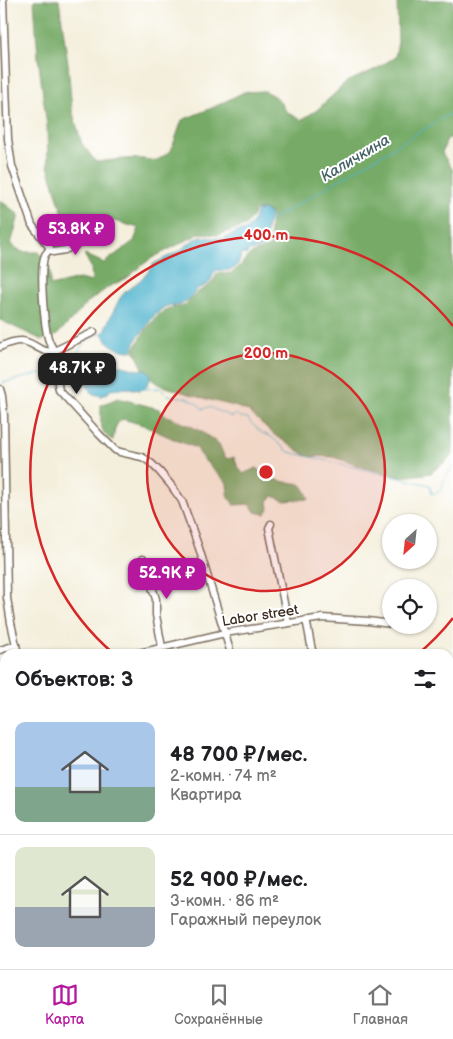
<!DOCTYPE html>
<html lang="ru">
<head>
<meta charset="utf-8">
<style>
	:root { --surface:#fff; --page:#f2f2f2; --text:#202124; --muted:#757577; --line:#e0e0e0; --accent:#b5179e }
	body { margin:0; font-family:"Balsamiq Sans",sans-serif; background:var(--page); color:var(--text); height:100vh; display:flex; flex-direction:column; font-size:19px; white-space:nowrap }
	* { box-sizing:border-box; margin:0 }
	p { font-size:16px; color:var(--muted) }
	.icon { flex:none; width:28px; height:28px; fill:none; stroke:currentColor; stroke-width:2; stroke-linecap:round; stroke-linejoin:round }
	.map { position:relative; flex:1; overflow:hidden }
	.sheet { position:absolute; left:0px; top:649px; width:454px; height:321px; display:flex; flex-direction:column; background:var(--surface); border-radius:15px 15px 0 0; box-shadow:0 1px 4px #0004 }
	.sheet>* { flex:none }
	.needle { width:32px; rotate:207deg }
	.controls { position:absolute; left:382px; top:514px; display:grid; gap:10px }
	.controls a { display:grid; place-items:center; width:55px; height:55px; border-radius:50%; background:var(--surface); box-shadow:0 1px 4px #0004; font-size:25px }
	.price { position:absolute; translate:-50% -42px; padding:0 11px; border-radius:10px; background:var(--accent); color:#fff; font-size:16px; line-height:32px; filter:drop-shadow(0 1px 2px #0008) }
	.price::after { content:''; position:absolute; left:50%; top:30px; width:15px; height:11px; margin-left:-8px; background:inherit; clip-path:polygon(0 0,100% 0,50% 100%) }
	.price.on { background:#222; color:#fff }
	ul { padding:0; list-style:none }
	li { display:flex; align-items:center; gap:15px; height:125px; padding:0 15px }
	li+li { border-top:1px solid var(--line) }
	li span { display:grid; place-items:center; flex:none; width:140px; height:100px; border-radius:10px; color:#555 }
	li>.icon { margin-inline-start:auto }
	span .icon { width:60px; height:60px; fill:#fffc; stroke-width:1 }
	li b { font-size:21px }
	h2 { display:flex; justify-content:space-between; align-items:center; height:60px; padding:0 15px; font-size:21px }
	.tabs { display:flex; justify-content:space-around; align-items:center; height:70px; border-top:1px solid var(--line); background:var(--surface); font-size:14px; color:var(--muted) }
	.tabs a { display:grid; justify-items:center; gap:2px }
	.tabs .on { color:var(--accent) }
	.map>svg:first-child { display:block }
</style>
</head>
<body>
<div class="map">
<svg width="453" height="969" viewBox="0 0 453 969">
	<rect width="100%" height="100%" fill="#fff"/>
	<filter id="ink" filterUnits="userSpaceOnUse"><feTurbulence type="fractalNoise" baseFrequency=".02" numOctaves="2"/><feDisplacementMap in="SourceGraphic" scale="10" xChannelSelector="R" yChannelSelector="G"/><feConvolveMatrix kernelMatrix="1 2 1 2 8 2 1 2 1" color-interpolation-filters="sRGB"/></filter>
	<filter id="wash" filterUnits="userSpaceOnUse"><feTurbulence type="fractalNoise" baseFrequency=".0096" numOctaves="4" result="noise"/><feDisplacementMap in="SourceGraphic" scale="20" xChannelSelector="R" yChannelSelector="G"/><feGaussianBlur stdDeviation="1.12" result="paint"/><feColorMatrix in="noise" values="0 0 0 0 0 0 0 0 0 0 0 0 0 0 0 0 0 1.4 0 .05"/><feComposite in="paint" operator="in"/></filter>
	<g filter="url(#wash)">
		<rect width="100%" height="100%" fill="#f4efdc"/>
		<g fill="#93c474" stroke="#677749">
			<polygon points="5,872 5,965 45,965 45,969 0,969 0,873"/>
			<polygon points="449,946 453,951 453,969 427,969 424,965 449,965"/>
		</g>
		<g fill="#76aa66" stroke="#586a42">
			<path d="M 34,0 L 59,0 L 68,64 L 72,110 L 82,144 L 96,162 C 118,160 134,156 156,161 L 171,151 L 182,120 L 212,108 L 244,92 L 265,91 L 277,98 L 287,112 L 301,120 L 317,110 L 347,82 L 376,69 L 395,57 L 398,42 L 397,0 L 453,0 L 453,137 L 447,139 L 442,153 L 453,170 L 453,455 L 431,473 L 401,477 L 365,468 L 333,457 L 307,456 L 276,436 L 248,411 L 234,406 L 202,398 L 160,385 L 146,374 L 134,350 C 140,337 153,318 165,310 C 170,307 175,308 180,307 C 190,304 190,298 198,292 C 209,285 210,287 217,274 L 232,273 L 241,265 L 247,257 L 253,253 L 271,246 C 272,241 271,239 270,234 C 269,227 272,220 271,213 L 262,209 L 256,210 L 250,220 L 245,226 L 218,235 L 201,233 L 152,258 L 141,266 L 127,278 L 110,286 L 88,302 L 69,323 L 57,335 L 50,338 L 42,340 L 0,320 L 0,200 L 19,215 L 11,244 L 22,252 L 39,252 L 50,271 L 50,286 L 79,279 L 92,282 L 91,267 L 84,254 L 104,263 L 134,241 L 139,228 L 107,219 L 68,231 L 48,166 L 47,126 L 38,57 Z"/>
			<path d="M 118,398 L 159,409 L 165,415 L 199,430 L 219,444 L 224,456 L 228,459 L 234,457 L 237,465 L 243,474 L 256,468 C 264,473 272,479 281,481 C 300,486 300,477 309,499 L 285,501 L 273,496 L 268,501 L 269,509 L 265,514 L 255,512 L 250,504 L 234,505 L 228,496 L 227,483 L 202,458 L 197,448 L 178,441 L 143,425 L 123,419 C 114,424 115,431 113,440 C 98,434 101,418 101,405 Z"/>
			<polygon points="453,892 453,943 449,938 449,897"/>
		</g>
		<g fill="#50b4ce" stroke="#466f76">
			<path d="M 264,210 L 270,214 L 266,233 L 268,241 L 266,246 L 255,250 L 248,251 L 247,254 L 241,255 C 238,270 231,272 217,270 L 214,273 L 211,280 L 208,284 L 197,289 L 189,300 L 178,306 L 171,305 L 164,307 L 152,318 L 145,329 L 137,338 L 132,351 C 119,351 108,346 102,333 L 106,331 L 106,326 L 120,298 L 126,291 L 139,281 L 149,271 L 153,264 L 181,250 L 193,240 L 202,237 L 223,239 L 237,232 L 245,230 L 252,224 L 257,211 Z"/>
			<polygon points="91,360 100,365 107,364 109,369 114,370 119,365 137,370 146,369 151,375 148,385 144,389 139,390 127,388 110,390 108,393 101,396 91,393 86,382 83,381 83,378 88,373"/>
		</g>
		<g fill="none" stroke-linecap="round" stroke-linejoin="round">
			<g stroke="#50b4ce" stroke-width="1">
				<polyline points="268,222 453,112"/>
				<path d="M 90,364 C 83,361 81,360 78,353 C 82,343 92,335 102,333"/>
				<polyline points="62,376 83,378"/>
				<polyline points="2,383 39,374 54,375"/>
				<path d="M 144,389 L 160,388 L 167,395 L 187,398 L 195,402 L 203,409 L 209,407 L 232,417 L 237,414 L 240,417 L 248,418 L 250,422 L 262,433 L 270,436 L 289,452 L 430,485 L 431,490 L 432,494 C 447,490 440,487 445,478 C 447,474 450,471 453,467"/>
				<polyline points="14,969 19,966 25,965"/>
			</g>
			<g stroke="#50b4ce" stroke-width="7">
				<polyline points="0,856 5,856"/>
				<polyline points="67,965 69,969"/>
				<polyline points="201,965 203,969"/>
				<polyline points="240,965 241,969"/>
				<polyline points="418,965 423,969"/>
				<polyline points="106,969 116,965"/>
			</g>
		</g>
	</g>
	<g filter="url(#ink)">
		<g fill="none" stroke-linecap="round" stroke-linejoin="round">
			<g stroke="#7c6f60" stroke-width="9">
				<g id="minor">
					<polyline points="3,0 8,139 12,166 32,225 53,252 65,250 89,237 99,227"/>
					<path d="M 50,249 C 49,249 45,255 45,255 C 39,267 44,328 49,341 C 51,347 56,352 58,359 C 60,369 56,380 59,390 L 99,434 L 115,450 L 120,452 L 142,457 L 147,460 L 152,464 L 159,471 L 170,484 L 182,501 L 199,548 L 231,654"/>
					<path d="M 0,347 C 6,344 13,341 20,341 C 33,340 39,354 54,351 L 94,332"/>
					<polyline points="0,389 2,396 4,416 7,598 11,623 18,654"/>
					<polyline points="271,524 269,528 288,623"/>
					<polyline points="143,559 156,599 156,615 162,647"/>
					<path d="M 306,620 C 309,632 310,643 313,654"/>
					<polyline points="0,650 16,645"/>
					<polyline points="135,654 225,633 322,618 368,621 391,624"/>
					<polyline points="449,737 453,739"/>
					<polyline points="0,871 5,871"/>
					<polyline points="47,969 48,965"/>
				</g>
			</g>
			<use href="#minor" stroke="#fff" stroke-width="6"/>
		</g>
	</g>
	<circle cx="266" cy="472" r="119" fill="#d62828" fill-opacity=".12"/>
	<g fill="none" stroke="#d62828" stroke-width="2.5">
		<circle cx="266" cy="472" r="119"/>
		<path d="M453 618A237 237 0 0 1 418 654M114 654A237 237 0 1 1 453 326"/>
	</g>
	<g text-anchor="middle" stroke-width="4" stroke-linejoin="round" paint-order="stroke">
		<g font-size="14" fill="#3b2a1e" stroke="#fff">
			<text transform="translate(260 615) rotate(-9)" y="5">Labor street</text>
		</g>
		<g font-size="15" font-style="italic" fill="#436164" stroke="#fff">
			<text transform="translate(355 158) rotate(-31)" y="5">Каличкина</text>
		</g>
	</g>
	<circle cx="266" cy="472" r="8" fill="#d62828" stroke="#fff" stroke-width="2.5"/>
	<g font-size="15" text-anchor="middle" font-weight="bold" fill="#d62828" stroke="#fff" stroke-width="4" stroke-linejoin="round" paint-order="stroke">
		<text x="266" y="240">400 m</text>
		<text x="266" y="358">200 m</text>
	</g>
</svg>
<div class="controls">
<a><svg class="needle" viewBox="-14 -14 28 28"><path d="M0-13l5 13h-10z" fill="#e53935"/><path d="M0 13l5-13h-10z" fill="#757577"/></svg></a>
<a><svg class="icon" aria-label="locate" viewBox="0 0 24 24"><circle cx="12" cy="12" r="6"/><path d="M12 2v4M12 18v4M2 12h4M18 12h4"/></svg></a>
</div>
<b class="price" style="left:76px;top:256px">53.8K ₽</b>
<b class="price on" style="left:77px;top:395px">48.7K ₽</b>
<b class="price" style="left:167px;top:600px">52.9K ₽</b>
<section class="sheet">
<h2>Объектов: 3<svg class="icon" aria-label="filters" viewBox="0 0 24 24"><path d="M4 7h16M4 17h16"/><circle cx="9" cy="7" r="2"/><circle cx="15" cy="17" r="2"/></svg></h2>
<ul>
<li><span style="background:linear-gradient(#a9c7e8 65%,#7fa58c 0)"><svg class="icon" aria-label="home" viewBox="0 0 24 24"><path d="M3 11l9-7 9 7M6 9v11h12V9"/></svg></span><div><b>48 700 ₽/мес.</b><p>2-комн. · 74 m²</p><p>Квартира</p></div></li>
<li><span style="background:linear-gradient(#dfe7d0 60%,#9aa5b1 0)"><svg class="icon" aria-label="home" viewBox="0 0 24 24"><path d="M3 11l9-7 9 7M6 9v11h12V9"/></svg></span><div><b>52 900 ₽/мес.</b><p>3-комн. · 86 m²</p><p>Гаражный переулок</p></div></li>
</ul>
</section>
</div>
<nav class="tabs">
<a class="on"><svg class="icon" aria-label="map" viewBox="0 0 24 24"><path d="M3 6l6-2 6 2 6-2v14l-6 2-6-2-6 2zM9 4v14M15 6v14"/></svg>Карта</a>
<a><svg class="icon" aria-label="saved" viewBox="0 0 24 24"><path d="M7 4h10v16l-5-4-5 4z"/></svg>Сохранённые</a>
<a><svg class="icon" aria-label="home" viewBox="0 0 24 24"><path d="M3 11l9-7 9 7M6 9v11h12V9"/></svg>Главная</a>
</nav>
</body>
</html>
